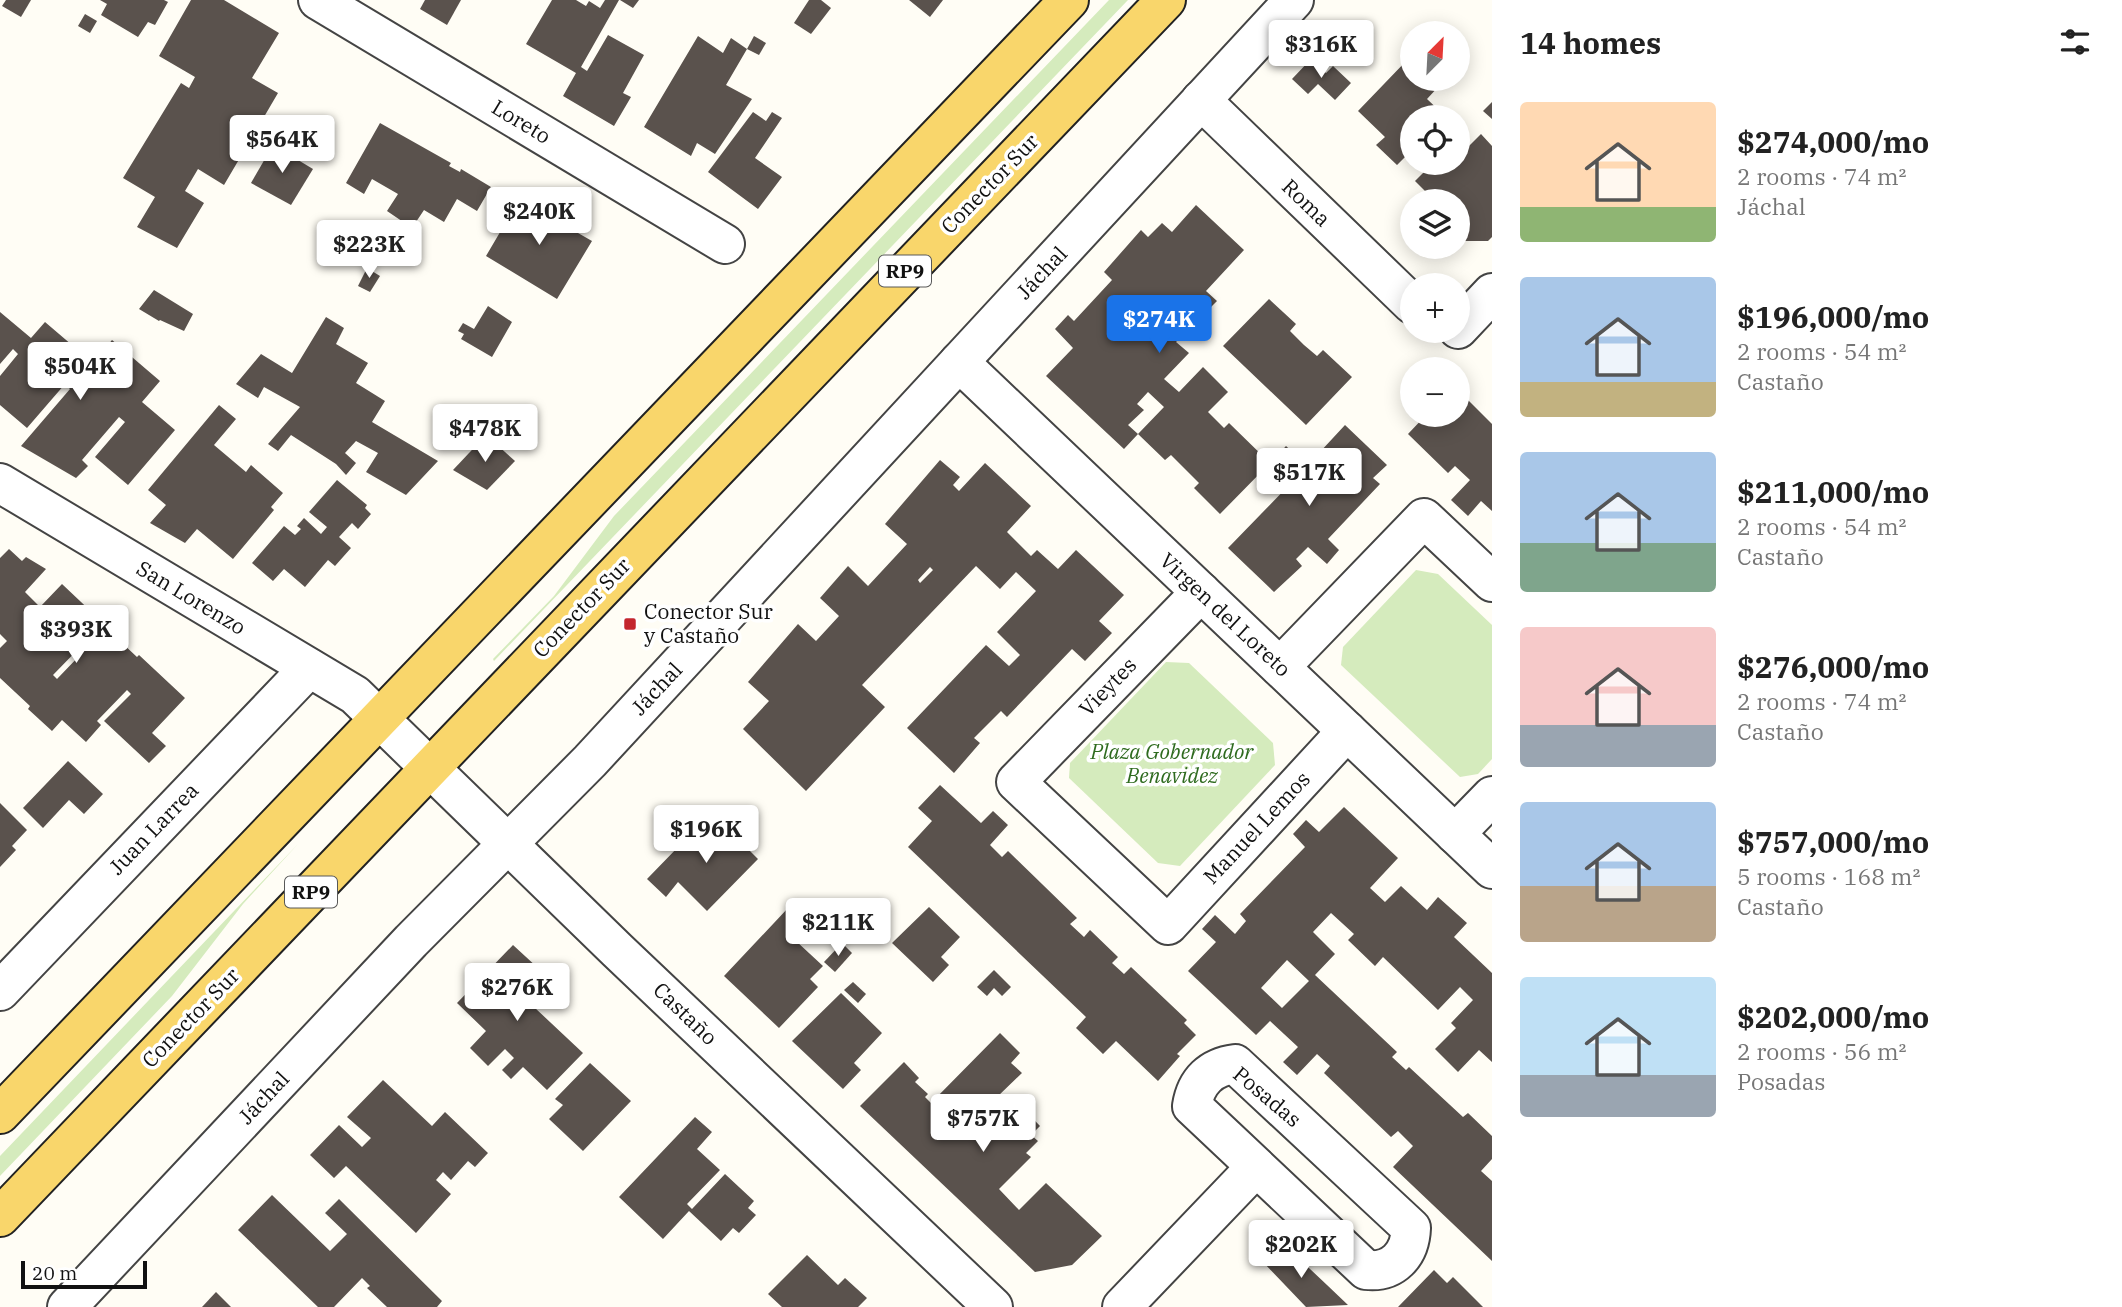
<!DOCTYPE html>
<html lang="en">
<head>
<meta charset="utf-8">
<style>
	:root { --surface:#fff; --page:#f6f6f6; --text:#222; --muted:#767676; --accent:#1a73e8 }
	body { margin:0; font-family:"IBM Plex Serif",serif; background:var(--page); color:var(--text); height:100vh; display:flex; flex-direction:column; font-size:26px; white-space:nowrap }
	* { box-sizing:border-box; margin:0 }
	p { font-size:23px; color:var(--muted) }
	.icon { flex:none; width:38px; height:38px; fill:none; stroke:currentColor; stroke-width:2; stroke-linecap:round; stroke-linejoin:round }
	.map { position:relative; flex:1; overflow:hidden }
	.panel { display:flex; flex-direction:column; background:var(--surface); width:630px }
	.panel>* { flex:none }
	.needle { width:46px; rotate:24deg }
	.controls { position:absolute; left:1400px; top:21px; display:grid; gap:14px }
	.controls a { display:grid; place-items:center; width:70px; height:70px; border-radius:50%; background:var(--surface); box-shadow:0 4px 18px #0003; font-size:35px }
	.scale { position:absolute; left:21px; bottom:18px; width:126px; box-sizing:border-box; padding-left:7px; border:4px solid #111; border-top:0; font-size:19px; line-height:24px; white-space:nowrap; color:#111; -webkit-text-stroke:5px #fff; paint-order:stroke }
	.price { position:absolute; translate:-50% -60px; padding:0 16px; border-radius:7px; background:#fff; color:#222; font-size:23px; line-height:46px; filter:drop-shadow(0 2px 4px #0008) }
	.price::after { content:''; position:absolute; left:50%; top:42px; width:21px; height:16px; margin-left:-10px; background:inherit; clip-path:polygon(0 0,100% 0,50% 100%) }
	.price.on { background:var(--accent); color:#fff }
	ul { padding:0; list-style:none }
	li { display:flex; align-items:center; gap:21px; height:175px; padding:0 28px }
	li span { display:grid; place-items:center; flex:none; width:196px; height:140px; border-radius:7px; color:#555 }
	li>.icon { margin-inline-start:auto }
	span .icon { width:84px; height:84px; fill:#fffc; stroke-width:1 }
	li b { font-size:30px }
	h2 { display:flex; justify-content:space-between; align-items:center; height:84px; padding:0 28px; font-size:30px }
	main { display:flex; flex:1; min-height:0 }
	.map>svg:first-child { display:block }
</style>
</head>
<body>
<main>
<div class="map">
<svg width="1492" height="1307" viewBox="0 0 1492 1307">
	<rect width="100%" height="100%" fill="#fffdf5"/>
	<g fill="#d5ebbd">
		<polygon points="1109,0 1128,0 494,661 493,659 554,596 614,516"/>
		<polygon points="1416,570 1438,574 1492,625 1492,759 1478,774 1460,777 1341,665 1343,647"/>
		<polygon points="1166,662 1189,663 1273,743 1275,765 1180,866 1158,863 1069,778 1070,763"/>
		<polygon points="298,844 243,904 172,996 0,1176 0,1156"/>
	</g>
	<g fill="#5a524d" fill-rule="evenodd">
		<polygon points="6,0 31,0 21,17 2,6"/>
		<polygon points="100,0 164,0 168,2 155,25 148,22 138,37 101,15 107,4"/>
		<polygon points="191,0 224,0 279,33 252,78 278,93 224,185 198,169 185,191 204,203 177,248 137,227 155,197 123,178 181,83 189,88 195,77 159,56"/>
		<polygon points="425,0 461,0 447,25 420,9"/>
		<polygon points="552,0 576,0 586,6 589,1 600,8 605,0 619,0 581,67 587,71 608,35 644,55 623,93 631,97 614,126 563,96 576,73 526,44"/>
		<polygon points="620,0 639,0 633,8"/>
		<polygon points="809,0 821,0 831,8 811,34 794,23"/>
		<polygon points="909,0 943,0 930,17"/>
		<polygon points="85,14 97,21 90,33 78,26"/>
		<polygon points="1311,23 1328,38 1312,55 1295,39"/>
		<polygon points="698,36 723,53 731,38 747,49 726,85 752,99 715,154 697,143 691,156 644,127"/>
		<polygon points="754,36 766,43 759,55 747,49"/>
		<polygon points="1409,58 1412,61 1412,79 1431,79 1439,86 1427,99 1446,117 1412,117 1412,150 1397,165 1376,145 1385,137 1358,111"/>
		<polygon points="1311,59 1326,73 1333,66 1351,83 1335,100 1318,84 1308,94 1292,79"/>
		<polygon points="1492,102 1492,119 1483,111"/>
		<polygon points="753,112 766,121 772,112 782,118 755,158 782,177 758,209 708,172"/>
		<polygon points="380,123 451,163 449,166 460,172 461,169 491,187 477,211 457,199 444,222 424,210 412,228 387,211 398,194 372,179 364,194 346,183"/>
		<polygon points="1481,134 1492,146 1492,237 1488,241 1458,241 1458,229 1461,226 1458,223 1458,201 1435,201 1415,181 1433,163 1458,163 1458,142 1465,150"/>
		<polygon points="273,145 313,169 291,205 251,183"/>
		<polygon points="523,193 546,207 543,213 592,241 557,299 486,256"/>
		<polygon points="1196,205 1244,250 1206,291 1217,301 1176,342 1189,353 1164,379 1179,392 1203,367 1228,392 1208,412 1224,428 1229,423 1270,463 1220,514 1194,488 1199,483 1171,455 1165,460 1138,434 1164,407 1148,392 1137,404 1144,410 1128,425 1138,434 1124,449 1046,376 1073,348 1055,329 1068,315 1074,321 1112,280 1104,272 1141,230 1148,237 1162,223 1172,232"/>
		<polygon points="367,268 380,276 370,292 358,286"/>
		<polygon points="154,290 193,314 184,331 160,320 159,321 139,309"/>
		<polygon points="1269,299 1296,324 1290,331 1304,345 1317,356 1323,350 1352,377 1306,425 1223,346"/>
		<polygon points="488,306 512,322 492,357 461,339 464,334 458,331 463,323 474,329"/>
		<polygon points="0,312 31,338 45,322 93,363 112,340 160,381 142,402 175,430 128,485 95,457 125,422 119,417 82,460 88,466 76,478 21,446 70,389 65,384 27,428 0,405 0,376 18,354 13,349 0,364"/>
		<polygon points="326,317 344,328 336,344 368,363 356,383 385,401 372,422 438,461 406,495 366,472 378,453 356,441 345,453 356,463 346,475 336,464 291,435 278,451 268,444 300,407 264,387 258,398 236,384 261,354 292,373"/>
		<polygon points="1467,399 1492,424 1492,511 1481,501 1468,516 1451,500 1470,480 1455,466 1448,473 1408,434 1426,415 1436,415 1444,422 1451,415 1458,415 1458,408"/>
		<polygon points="219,405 236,419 214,445 246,472 251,465 283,493 271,507 274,510 233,559 197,529 185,543 150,523 166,505 148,490"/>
		<polygon points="1345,425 1387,465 1373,478 1380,484 1328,539 1339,550 1327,564 1308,547 1296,559 1302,566 1274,592 1228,548 1294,480 1273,460 1286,446 1307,466"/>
		<polygon points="486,435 515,461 487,490 453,470"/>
		<path d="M 940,460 L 960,477 L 953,485 L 959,491 L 985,463 L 1031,506 L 1007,532 L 1031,556 L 1037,550 L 1058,569 L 1076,550 L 1124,595 L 1099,621 L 1112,633 L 1085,661 L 1072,649 L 1007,717 L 1001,711 L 974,738 L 980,743 L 954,773 L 907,728 L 986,645 L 1009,666 L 1020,655 L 997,632 L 1036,591 L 1016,572 L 1000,589 L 976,566 L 862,685 L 885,707 L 806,791 L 743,729 L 769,701 L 748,682 L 798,624 L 816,641 L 839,616 L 820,598 L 848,566 L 868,586 L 907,544 L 885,524 ZM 930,567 L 933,570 L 920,583 L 918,580 Z"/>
		<polygon points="337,480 367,505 365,508 371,514 358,529 352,523 339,537 351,548 335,566 328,560 305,587 284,569 273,581 252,563 284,526 295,535 301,529 297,526 304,518 321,534 327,527 309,512"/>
		<polygon points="9,549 22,561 26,557 46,569 25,592 40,607 62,584 99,619 84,633 89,638 53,675 57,679 106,628 137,657 139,655 185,698 152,733 166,746 149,763 104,721 131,694 127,690 97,721 101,725 86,742 62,720 52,731 28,709 30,706 0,678 0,648 7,641 0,634 0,558"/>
		<polygon points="68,761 103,794 84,814 69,800 43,828 23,808"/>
		<polygon points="940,785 981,823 993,811 1008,825 990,845 1002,857 1008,851 1077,918 1070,924 1084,937 1090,930 1118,957 1112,963 1124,974 1131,967 1187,1020 1184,1023 1196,1035 1177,1054 1180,1056 1158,1081 1116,1041 1103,1054 1076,1028 1086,1017 908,847 932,821 918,808"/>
		<polygon points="0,803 27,830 12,846 16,850 0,867"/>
		<path d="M 1344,807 L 1398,858 L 1370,888 L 1385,902 L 1401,886 L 1427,910 L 1438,897 L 1467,923 L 1454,937 L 1492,973 L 1492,1062 L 1479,1050 L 1458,1072 L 1435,1049 L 1456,1028 L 1451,1023 L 1473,1000 L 1460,987 L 1438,1010 L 1383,957 L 1375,966 L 1348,940 L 1354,934 L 1331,913 L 1313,932 L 1335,954 L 1315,975 L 1397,1052 L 1392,1057 L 1406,1070 L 1409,1067 L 1463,1117 L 1468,1113 L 1492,1136 L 1492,1159 L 1481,1171 L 1492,1181 L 1492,1261 L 1393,1167 L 1413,1146 L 1398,1131 L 1391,1137 L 1324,1073 L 1330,1066 L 1317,1054 L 1297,1075 L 1283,1062 L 1298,1047 L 1270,1021 L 1256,1035 L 1188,971 L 1216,942 L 1202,929 L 1215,915 L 1235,934 L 1246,921 L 1240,914 L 1305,847 L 1293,834 L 1306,820 L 1319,832 ZM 1287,960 L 1309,981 L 1282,1008 L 1261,988 Z"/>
		<polygon points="694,823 715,844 740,823 758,841 749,850 758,859 707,911 678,882 666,897 647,879 680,845 677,842"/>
		<polygon points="929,907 960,937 941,957 949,965 933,982 892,943"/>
		<polygon points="788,908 808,927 796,941 823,966 810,979 818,987 779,1028 724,976"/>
		<polygon points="842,943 852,953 835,972 824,962"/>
		<polygon points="513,945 538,968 518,992 583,1053 547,1090 523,1067 511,1079 502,1070 514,1058 505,1049 488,1066 470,1048 486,1031 457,1003"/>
		<polygon points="994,970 1011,987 1002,996 994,988 987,996 977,987"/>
		<polygon points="853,982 866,994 858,1003 844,990"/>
		<polygon points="841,993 882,1033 854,1063 861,1070 843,1089 792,1041"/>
		<polygon points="1000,1033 1020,1053 1011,1063 1022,1073 996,1098 1005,1107 1014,1099 1040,1126 1031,1135 1038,1141 1026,1153 1031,1157 999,1189 1019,1210 1046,1183 1102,1236 1072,1265 1035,1272 860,1106 904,1062 919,1078 915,1082 928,1094 925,1097 931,1103"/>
		<polygon points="590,1063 631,1101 583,1151 549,1119 563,1105 555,1099"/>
		<polygon points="383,1080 432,1126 445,1112 488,1153 475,1167 468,1161 451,1180 443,1172 436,1180 451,1194 416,1233 346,1166 334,1178 310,1155 339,1125 362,1147 371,1138 347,1117"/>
		<polygon points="695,1117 712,1132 697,1149 720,1170 687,1204 692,1209 725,1174 754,1201 748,1208 756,1215 739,1233 733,1228 721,1241 689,1211 663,1239 619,1197"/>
		<polygon points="272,1195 330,1251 347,1234 325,1213 339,1199 442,1301 437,1307 387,1307 367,1288 370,1286 362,1278 334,1307 318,1307 238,1230"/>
		<polygon points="1292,1252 1327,1285 1348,1305 1306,1307 1263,1262 1251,1260 1255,1256"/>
		<polygon points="807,1255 838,1285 845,1278 867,1298 858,1307 782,1307 768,1294"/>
		<polygon points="1434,1270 1447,1283 1453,1277 1483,1307 1398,1307"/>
		<polygon points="216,1292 231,1307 202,1307"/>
	</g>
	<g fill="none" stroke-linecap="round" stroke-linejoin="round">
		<g stroke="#444" stroke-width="42">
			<g id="minor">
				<polyline points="318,0 725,244"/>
				<polyline points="1201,100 1412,304"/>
				<polyline points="1458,329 1492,293"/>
				<polyline points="959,362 1492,869"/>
				<polyline points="0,483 355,695 617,950 993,1307"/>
				<polyline points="1201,592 1016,782 1168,925 1347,731"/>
				<polyline points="1280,667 1424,518 1492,582"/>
				<polyline points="1455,834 1492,796"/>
				<polyline points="0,991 309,668"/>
				<path d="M 1235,1064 L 1411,1228 C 1410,1255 1393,1273 1366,1270 L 1192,1106 C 1196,1081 1211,1067 1235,1064 Z"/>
				<polyline points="67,1307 411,941 590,761 1294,0"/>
				<polyline points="1122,1307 1256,1167"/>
			</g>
		</g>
		<g stroke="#222" stroke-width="42">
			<g id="major">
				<polyline points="0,1114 1069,0"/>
				<polyline points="0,1217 1166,0"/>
			</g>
		</g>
		<use href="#minor" stroke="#fff" stroke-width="38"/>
		<use href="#major" stroke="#f9d66b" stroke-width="38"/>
	</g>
	<rect fill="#c4262e" stroke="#fff" stroke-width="2.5" x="623" y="617" width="14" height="14" rx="3.5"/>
	<g text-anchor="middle" stroke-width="7" stroke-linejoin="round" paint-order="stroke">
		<g fill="#fff" stroke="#585858" stroke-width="2">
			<rect x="879" y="255.5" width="52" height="31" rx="5"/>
			<rect x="285" y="876.5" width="52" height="31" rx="5"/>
		</g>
		<g font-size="19" font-weight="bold" fill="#111">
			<text x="905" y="278">RP9</text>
			<text x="311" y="899">RP9</text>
		</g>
		<g font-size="21" fill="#111" stroke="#fff">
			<text transform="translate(521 122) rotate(31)" y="7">Loreto</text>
			<text transform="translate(990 184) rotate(-46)" y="7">Conector Sur</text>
			<text transform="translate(1306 203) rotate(44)" y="7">Roma</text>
			<text transform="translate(1042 273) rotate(-47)" y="7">Jáchal</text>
			<text transform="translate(191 598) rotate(31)" y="7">San Lorenzo</text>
			<text transform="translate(582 608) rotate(-46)" y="7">Conector Sur</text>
			<text transform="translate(1225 615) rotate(43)" y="7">Virgen del Loreto</text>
			<text transform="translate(1108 687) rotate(-46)" y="7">Vieytes</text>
			<text transform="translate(657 689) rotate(-47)" y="7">Jáchal</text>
			<text transform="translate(1257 828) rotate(-47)" y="7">Manuel Lemos</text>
			<text transform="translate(154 829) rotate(-46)" y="7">Juan Larrea</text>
			<text transform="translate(685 1014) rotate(44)" y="7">Castaño</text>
			<text transform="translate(191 1018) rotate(-46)" y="7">Conector Sur</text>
			<text transform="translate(1267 1097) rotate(40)" y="7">Posadas</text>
			<text transform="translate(264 1098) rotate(-47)" y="7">Jáchal</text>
		</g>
		<g font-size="21" fill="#111" stroke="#fff" text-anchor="start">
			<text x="644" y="619">Conector Sur<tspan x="644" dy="24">y Castaño</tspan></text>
		</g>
		<g font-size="21" font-style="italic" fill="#2f6b1f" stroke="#fff">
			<text x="1172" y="759">Plaza Gobernador<tspan x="1172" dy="24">Benavidez</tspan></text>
		</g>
	</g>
</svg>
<div class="controls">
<a><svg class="needle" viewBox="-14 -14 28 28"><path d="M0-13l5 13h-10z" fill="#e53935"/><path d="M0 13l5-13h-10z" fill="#767676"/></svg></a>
<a><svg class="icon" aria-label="locate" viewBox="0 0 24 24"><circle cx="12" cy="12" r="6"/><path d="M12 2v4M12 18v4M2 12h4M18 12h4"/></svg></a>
<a><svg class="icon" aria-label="layers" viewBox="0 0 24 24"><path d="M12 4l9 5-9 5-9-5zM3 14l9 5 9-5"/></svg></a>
<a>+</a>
<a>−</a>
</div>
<div class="scale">20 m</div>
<b class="price" style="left:1321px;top:80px">$316K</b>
<b class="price" style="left:282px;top:175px">$564K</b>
<b class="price" style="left:539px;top:247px">$240K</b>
<b class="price" style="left:369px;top:280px">$223K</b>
<b class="price on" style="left:1159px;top:355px">$274K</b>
<b class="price" style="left:80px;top:402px">$504K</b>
<b class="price" style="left:485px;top:464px">$478K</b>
<b class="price" style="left:1309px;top:508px">$517K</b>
<b class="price" style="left:76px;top:665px">$393K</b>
<b class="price" style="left:706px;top:865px">$196K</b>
<b class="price" style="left:838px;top:958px">$211K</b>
<b class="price" style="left:517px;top:1023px">$276K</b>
<b class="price" style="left:983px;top:1154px">$757K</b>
<b class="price" style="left:1301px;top:1280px">$202K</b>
</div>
<section class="panel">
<h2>14 homes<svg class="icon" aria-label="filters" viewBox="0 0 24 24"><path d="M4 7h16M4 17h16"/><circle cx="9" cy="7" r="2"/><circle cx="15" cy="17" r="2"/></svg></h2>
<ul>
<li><span style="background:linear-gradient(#ffd9b3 75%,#8fb573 0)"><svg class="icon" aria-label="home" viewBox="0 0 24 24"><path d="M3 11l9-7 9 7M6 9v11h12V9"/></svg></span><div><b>$274,000/mo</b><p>2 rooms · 74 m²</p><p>Jáchal</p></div></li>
<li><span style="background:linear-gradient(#a9c7e8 75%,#c2b280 0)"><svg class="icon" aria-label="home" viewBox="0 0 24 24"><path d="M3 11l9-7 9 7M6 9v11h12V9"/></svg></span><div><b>$196,000/mo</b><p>2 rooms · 54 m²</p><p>Castaño</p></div></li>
<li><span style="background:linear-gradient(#a9c7e8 65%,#7fa58c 0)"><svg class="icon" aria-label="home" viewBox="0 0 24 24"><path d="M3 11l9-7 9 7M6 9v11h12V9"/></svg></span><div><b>$211,000/mo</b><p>2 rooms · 54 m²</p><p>Castaño</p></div></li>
<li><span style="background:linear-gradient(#f6c9c9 70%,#9aa5b1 0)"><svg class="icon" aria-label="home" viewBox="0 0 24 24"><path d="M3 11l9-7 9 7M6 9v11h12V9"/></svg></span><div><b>$276,000/mo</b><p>2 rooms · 74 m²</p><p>Castaño</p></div></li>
<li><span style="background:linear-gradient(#a9c7e8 60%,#b9a48a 0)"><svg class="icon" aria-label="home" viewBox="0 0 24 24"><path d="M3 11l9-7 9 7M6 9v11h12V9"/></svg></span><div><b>$757,000/mo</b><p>5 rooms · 168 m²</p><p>Castaño</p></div></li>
<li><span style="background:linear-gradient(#bfe0f5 70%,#9aa5b1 0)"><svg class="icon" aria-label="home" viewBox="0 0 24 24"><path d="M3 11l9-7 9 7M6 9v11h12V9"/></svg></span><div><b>$202,000/mo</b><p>2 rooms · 56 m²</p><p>Posadas</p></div></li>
</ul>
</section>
</main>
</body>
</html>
